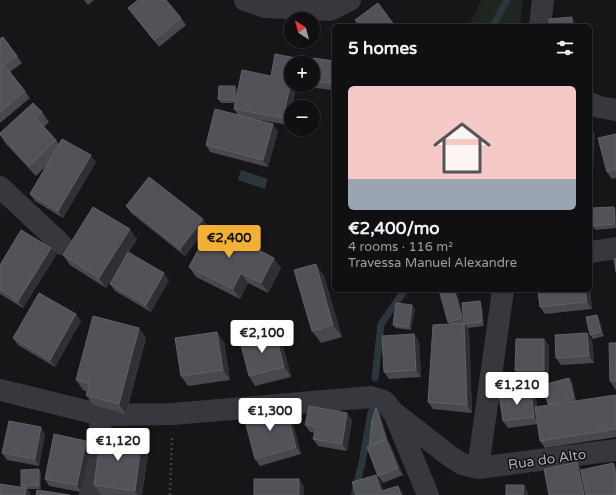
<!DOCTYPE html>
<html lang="en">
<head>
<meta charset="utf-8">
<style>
	:root { --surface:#101012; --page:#1e1e20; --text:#f1f3f6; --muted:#9c9d9f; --line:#303032; --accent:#f2b134 }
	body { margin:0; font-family:"Varela Round",sans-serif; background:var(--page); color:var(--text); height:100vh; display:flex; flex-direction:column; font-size:15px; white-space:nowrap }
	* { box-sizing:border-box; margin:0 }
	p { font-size:13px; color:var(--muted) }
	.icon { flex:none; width:22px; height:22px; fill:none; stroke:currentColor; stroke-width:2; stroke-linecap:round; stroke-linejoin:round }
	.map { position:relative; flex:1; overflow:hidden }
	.details { position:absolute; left:332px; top:24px; width:260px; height:268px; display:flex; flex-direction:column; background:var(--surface); border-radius:6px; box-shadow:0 1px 3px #0004,0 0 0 1px var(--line) }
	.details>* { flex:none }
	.needle { width:26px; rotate:324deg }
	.buttons { position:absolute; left:284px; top:12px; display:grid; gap:8px }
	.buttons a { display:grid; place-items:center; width:36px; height:36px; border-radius:50%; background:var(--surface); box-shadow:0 1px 3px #0004,0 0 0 1px var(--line); font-size:20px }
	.price { position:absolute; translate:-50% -34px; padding:0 9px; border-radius:4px; background:#fff; color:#222; font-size:13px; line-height:26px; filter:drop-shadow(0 1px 2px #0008) }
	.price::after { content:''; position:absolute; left:50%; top:24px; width:12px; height:9px; margin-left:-6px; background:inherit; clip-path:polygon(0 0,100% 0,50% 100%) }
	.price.active { background:var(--accent); color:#111 }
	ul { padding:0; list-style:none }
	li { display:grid; align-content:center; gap:8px; height:212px; padding:0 16px }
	li span { display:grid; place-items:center; height:124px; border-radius:6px; color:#555 }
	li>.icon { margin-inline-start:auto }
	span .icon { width:72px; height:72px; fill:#fffc; stroke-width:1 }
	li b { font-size:17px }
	h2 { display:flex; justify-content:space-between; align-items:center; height:48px; padding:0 16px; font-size:17px }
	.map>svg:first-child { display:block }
</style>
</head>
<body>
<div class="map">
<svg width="616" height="495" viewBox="0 0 616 495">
	<rect width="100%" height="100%" fill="#161618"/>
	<polygon fill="#1e261f" points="481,0 523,0 520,26 469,26"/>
	<polygon fill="#2c353c" points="241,170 268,179 265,189 238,180"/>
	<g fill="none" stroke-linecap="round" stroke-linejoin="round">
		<g stroke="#2c353c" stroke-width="7">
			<polyline points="493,26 507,0"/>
			<polyline points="375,378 381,324 405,290"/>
			<polyline points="354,495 362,463 371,412"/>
		</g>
		<polyline stroke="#3d3f44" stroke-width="2.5" stroke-dasharray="2 3" stroke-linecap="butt" points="170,495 172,436"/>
		<g stroke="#37383d" stroke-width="22">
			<polyline points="245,0 265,7 330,10 350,0"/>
			<polyline points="540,26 543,0"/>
			<polyline points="590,103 599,107 616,110"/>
			<polyline points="0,187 61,244"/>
			<polyline points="590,252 616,248"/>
			<polyline points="0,390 102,415 173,414 370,397 384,401 393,412 451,457 462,464 478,468 616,450"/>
			<polyline points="394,413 428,495"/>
			<polyline points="478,468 503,290"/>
			<polyline points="90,495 102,415"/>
		</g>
	</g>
	<g fill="#47494d">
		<polygon points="84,0 94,0 88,5"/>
		<polygon points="128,8 181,18 186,25 159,47"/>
		<polygon points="3,37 22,63 10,72 30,98 0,123 0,39"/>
		<polygon points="296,58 299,63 291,63 291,85 297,85 292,107 291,107 291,112 288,125 245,117 278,131 268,167 210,152 206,145 238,115 234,109 235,103 221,103 218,99 238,90 271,76"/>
		<polygon points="334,61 334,90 315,88 313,85 313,63"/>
		<polygon points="42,112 49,122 44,127 56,140 59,144 96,162 63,218 35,201 30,194 47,165 36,176 6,144 0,135"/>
		<polygon points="616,134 616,178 612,179 607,172"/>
		<polygon points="126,206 203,219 208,226 185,256 131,213"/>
		<polygon points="616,209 616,228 595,230 593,226"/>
		<polygon points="137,239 128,253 169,280 151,312 115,291 110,284 127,254 106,288 70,265 63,255"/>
		<polygon points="56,255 23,308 0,294 0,265"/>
		<polygon points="189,267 281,268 268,293 248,283 240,299 196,277"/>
		<polygon points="324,276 342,337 321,343 312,331"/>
		<polygon points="456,290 463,317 480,301 482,305 484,326 467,328 469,330 472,413 433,409 428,402 450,324 448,322"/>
		<polygon points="538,290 590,290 592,309 545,314 540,307"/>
		<polygon points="412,305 415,309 411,330 396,328 393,325"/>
		<polygon points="76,314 81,321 55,367 18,345 13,338"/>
		<polygon points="597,315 599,319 604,336 593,339 590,335"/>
		<polygon points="139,328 146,338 126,414 93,405 86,395 87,392 83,390 76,380"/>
		<polygon points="275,332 282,342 291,377 255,386 249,376"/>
		<polygon points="414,334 419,342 421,377 389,379 384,372"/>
		<polygon points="544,339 549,346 549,377 520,377 515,370"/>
		<polygon points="592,340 594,363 561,365 556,358"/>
		<polygon points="224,342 230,380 188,386 181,376"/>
		<polygon points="616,343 616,389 615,389 610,381"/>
		<polygon points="569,378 572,382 576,401 616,395 616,437 545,448 540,441 538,424 508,428 503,421 536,398 537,407 549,405 548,404"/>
		<polygon points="379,411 388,441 391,446 403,475 383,483 378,476 369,446"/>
		<polygon points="290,412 301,454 260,466 255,459"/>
		<polygon points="352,420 347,451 318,446 313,439 315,433 310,432 305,425"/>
		<polygon points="45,434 39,466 7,460 2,453"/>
		<polygon points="142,438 149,448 142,495 101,495 94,485"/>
		<polygon points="91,448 81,492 49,486 45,479"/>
		<polygon points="41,473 41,489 27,489 31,495 0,495 23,488 21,486"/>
	</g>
	<g fill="#2f3033">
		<polygon points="572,17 574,21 575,26 572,26"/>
		<polygon points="296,58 299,63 295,63"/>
		<polygon points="291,81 291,85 297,85 292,107 291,107 291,112 288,125 283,118"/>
		<polygon points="235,86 238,90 237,104 235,100"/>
		<polygon points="273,124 278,131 268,167 263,160"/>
		<polygon points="590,128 595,134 592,189 590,187"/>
		<polygon points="91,155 96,162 63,218 58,211"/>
		<polygon points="614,207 616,209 616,225 615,224"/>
		<polygon points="203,219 208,226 185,256 180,249"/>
		<polygon points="130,229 137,239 106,288 99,278"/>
		<polygon points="51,248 56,255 23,308 18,301"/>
		<polygon points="274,258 281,268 268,293 261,283"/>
		<polygon points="316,264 324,276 342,337 333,325"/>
		<polygon points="164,273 169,280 151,312 146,305"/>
		<polygon points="241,273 248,283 240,299 233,289"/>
		<polygon points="454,290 456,290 465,322 462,318"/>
		<polygon points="585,290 590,290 592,309 587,302"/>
		<polygon points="480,301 482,305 484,326 482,322"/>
		<polygon points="412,305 415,309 411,330 409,327"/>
		<polygon points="76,314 81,321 55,367 50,360"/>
		<polygon points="597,315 599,319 604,336 601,332"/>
		<polygon points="464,323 469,330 472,413 467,405"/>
		<polygon points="139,328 146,338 126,414 119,404"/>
		<polygon points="217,332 224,342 230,380 223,370"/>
		<polygon points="275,332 282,342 291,377 284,367"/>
		<polygon points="587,333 592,340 594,363 589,356"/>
		<polygon points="414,334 419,342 421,377 416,370"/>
		<polygon points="544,339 549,346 549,377 544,370"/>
		<polygon points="569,378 572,382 576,401 574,398"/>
		<polygon points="531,391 536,398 539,424 534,417"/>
		<polygon points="285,405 290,412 301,454 296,447"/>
		<polygon points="376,407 379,411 388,441 391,446 403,475 398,468 386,442"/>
		<polygon points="347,413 352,420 347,451 342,444"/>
		<polygon points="41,427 45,434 39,466 35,459"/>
		<polygon points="142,438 149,448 142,495 138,495 135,491"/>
		<polygon points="86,441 91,448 81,492 77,485"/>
		<polygon points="577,462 584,472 589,495 584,495"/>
		<polygon points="613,463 616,466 616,474"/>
		<polygon points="39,469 41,473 41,489 39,485"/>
		<polygon points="376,475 381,482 385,495 381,491"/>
		<polygon points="299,479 304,486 304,495 299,495"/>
		<polygon points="524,485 528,492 528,495 523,495"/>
		<polygon points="398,486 403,493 403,495 401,495"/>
		<polygon points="26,488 31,495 25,495"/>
	</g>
	<g fill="#525359" stroke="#5f6168">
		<polygon points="138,0 166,0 181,18 154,40 128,8"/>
		<polygon points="378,3 395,26 360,26 355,20"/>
		<polygon points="572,17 572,26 549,26 549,19"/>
		<polygon points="3,37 17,56 0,68 0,39"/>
		<polygon points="275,54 296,58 295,63 291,63 291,81 283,118 234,109 242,70 271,76"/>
		<polygon points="313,58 334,61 334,84 313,81"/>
		<polygon points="5,66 25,91 0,112 0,70"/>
		<polygon points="219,86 235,86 235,100 218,99"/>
		<polygon points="334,101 334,117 332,117"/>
		<polygon points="33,103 42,112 36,118 56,140 29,166 0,134 0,133"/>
		<polygon points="215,109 273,124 263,160 206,145"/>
		<polygon points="616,134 616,169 607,172 598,138"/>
		<polygon points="62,139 91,155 58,211 30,194"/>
		<polygon points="149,177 203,219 180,249 126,206"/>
		<polygon points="93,207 130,229 99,278 63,255"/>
		<polygon points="614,207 615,224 593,226 592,208"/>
		<polygon points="211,225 274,258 261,283 241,273 233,289 189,267"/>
		<polygon points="21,230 51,248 18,301 0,289 0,265"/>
		<polygon points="128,252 164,273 146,305 110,284"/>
		<polygon points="616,258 616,272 614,259"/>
		<polygon points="316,264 333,325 312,331 294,270"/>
		<polygon points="439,290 454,290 462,318 448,322"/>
		<polygon points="538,290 585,290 587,302 540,307"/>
		<polygon points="39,293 76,314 50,360 13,338"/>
		<polygon points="480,301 482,322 464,324 462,303"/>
		<polygon points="396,303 412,305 409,327 393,325"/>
		<polygon points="597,315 601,332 590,335 586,317"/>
		<polygon points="93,316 139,328 119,404 86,395 90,384 76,380"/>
		<polygon points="464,323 467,405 428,402 433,325"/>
		<polygon points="217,332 223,370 181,376 175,338"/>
		<polygon points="275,332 284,367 249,376 240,341"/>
		<polygon points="587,333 589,356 556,358 555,335"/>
		<polygon points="414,334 416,370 384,372 382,336"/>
		<polygon points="516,339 544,339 544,370 515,370"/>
		<polygon points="609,343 616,343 616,381 610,381"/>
		<polygon points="569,378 574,398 548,404 543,385"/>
		<polygon points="531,391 534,417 503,421 499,395"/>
		<polygon points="616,395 616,429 540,441 535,407"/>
		<polygon points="285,405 296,447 255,459 244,417"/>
		<polygon points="309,406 347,413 342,444 313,439 316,427 305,425"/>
		<polygon points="376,407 386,439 369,446 372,420"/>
		<polygon points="9,421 41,427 35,459 2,453"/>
		<polygon points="101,433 142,438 135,491 94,485"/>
		<polygon points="54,434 86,441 77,485 45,479"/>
		<polygon points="386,439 398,468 378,476 367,447"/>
		<polygon points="577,462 584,495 549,495 544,469"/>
		<polygon points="613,463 616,474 616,495 586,495 581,470"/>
		<polygon points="39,469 39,485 21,486 21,470"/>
		<polygon points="376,475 381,491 398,486 401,495 356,495 352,482"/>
		<rect x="254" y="479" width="45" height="16"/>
		<polygon points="0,484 26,488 25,495 0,495"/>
		<polygon points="506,485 524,485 523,495 506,495"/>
		<polygon points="37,490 70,495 36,495"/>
	</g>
	<g text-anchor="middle" stroke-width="3" stroke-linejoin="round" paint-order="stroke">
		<g font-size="14" fill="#a8adb8" stroke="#111113">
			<text transform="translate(547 459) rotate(-8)" y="5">Rua do Alto</text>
		</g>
	</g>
</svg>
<div class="buttons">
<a><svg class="needle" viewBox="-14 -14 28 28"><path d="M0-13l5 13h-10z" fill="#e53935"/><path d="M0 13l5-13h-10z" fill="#9c9d9f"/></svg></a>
<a>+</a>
<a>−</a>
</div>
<b class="price active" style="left:229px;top:259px">€2,400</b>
<b class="price" style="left:262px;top:354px">€2,100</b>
<b class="price" style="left:517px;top:406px">€1,210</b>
<b class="price" style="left:270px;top:432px">€1,300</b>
<b class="price" style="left:118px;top:462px">€1,120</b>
<section class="details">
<h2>5 homes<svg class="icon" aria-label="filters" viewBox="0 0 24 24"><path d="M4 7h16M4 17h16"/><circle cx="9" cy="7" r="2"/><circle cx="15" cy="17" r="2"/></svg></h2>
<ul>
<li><span style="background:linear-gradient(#f6c9c9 75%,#9aa5b1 0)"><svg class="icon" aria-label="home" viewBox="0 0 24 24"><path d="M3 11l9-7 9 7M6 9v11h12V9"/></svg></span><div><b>€2,400/mo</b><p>4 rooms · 116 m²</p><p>Travessa Manuel Alexandre</p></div></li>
</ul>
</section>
</div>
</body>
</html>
